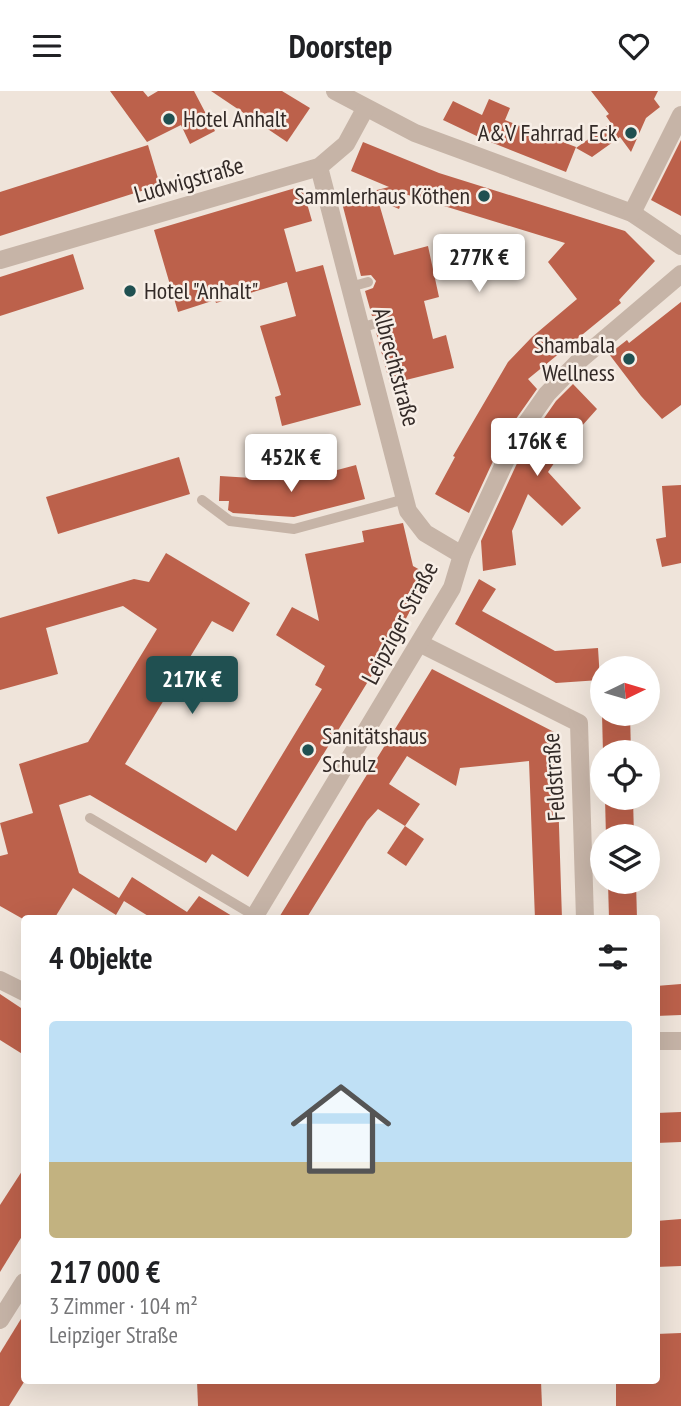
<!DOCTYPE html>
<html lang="de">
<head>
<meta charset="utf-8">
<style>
	:root { --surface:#fff; --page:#f2f2f2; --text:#202124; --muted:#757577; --line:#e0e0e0; --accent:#205051 }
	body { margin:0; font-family:"PT Sans Narrow",sans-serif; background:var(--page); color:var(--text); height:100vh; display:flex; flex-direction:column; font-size:26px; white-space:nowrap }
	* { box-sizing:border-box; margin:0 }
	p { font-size:23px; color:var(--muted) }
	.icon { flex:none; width:38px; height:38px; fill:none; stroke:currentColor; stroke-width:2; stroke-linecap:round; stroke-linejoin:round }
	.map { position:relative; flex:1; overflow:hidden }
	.details { position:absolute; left:21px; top:824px; width:639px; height:469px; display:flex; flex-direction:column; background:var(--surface); border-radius:7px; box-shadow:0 7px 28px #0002 }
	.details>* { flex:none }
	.needle { width:46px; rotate:85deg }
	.fabs { position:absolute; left:590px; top:565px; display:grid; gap:14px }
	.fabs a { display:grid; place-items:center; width:70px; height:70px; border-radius:50%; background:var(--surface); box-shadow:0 7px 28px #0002; font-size:35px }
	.price { position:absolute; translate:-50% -60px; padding:0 16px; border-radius:7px; background:#fff; color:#222; font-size:23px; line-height:46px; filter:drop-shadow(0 2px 4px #0008) }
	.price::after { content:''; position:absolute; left:50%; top:42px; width:21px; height:16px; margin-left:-10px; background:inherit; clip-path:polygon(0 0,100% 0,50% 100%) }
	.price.on { background:var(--accent); color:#fff }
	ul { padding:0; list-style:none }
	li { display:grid; align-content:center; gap:14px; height:371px; padding:0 28px }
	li+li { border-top:2px solid var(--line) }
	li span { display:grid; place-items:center; height:217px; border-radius:7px; color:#555 }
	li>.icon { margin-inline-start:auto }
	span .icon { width:126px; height:126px; fill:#fffc; stroke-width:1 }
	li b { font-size:30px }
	h2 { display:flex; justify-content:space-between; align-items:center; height:84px; padding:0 28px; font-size:30px }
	header { display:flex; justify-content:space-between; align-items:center; height:91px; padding:0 28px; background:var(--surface); font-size:32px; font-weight:700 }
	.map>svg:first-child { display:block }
</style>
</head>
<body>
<header><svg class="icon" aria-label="menu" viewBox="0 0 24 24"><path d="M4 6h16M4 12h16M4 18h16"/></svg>Doorstep<svg class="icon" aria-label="heart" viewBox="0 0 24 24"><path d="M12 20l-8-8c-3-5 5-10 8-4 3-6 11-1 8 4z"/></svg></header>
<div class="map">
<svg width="681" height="1315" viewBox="0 0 681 1315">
	<rect width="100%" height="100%" fill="#efe4da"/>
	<g fill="#bc614b">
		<polygon points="110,0 143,0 148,6 158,0 194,0 215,40 190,53 181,34 147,51"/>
		<polygon points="211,0 282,0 310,17 287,51"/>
		<polygon points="591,0 658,0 654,8 660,16 646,27 631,61 620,46 592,66 576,57 611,32 606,25 609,23"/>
		<polygon points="489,8 510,17 505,29 576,56 566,81 483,48 443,29 453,10 482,24"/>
		<polygon points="681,49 681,125 651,109"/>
		<polygon points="363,51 439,82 625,140 655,170 619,209 621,212 528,288 537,298 506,342 469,422 435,403 455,366 453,365 508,271 532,246 577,208 548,171 565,152 405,103 399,118 378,109 394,164 428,155 439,206 424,210 433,248 446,244 454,277 390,293 376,241 385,237 388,229 382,224 372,225 365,200 373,197 376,190 371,184 361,185 341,108 389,96 351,80"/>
		<polygon points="148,54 160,94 0,145 0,101"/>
		<polygon points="302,95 312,130 284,138 296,181 323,174 361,314 282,335 275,306 281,304 260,235 296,225 287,191 216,212 215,209 178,221 154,139"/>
		<polygon points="73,163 84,198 0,225 0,186"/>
		<polygon points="681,211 681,314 662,328 641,305 609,263 627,249 629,252"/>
		<polygon points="573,293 597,318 572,346 548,381 581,417 562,435 528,403 512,440 516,474 483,480 481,450 526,353 556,310"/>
		<polygon points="179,366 190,403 58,443 46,406"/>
		<polygon points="356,374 365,408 294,426 233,422 228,419 229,410 219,410 220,385 296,390"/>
		<polygon points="681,394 681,472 662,476 656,448 666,446 662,395"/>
		<polygon points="403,432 413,475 429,484 402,535 248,786 212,763 206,772 90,704 59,714 79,782 119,807 132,786 187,821 199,805 237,828 153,828 124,810 116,824 73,797 54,828 23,828 0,815 0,765 8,763 0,732 33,722 19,673 88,651 157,538 123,515 46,537 58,583 0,599 0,527 134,488 149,491 166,462 250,512 233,541 212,530 125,673 236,740 322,598 315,594 325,575 276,544 292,516 319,530 305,463 364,451 362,440"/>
		<polygon points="479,488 496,498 482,520 555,560 598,557 600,589 556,592 455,533"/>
		<polygon points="432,578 556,642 562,828 535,828 529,670 460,677 456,695 407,665 389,693 420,713 405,735 378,718 367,730 306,828 278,828"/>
		<polygon points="602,623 630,623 631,662 603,662"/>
		<polygon points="605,707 633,707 634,746 606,746"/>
		<polygon points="405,735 424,748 406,775 387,762"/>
		<polygon points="608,791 636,791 637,828 609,828"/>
		<polygon points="681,893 681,924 656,925 656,895"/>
		<polygon points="0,903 24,919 24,964 0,949"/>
		<polygon points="681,1021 681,1051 656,1052 656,1022"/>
		<polygon points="24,1077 24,1142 0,1181 0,1114"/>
		<polygon points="681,1128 681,1175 656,1176 656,1130"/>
		<polygon points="24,1223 24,1291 9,1315 0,1315 0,1262"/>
		<polygon points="681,1242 681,1315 616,1315 616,1290 656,1290 656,1243"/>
		<polygon points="197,1290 541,1290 542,1315 198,1315"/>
	</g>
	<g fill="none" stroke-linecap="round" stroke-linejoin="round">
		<g stroke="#c6b4a7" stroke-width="10">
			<polyline points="350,196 368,191"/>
			<polyline points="360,237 380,231"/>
			<polyline points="202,409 230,430 294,438 405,408"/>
			<polyline points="90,727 255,825"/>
		</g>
		<g stroke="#c6b4a7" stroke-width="18">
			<polyline points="335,0 415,42 632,122 681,155"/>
			<polyline points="319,76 408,420 425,442 462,464"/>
			<polyline points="632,122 681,24"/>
			<polyline points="0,169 319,76 346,53 365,18"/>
			<polyline points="421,553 579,632 585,828"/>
			<polyline points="253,828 452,497 462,464 516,347 547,303 580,269 681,183"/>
			<polyline points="0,889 24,901"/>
			<polyline points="656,950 681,950"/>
			<polyline points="0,1229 24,1191"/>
		</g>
	</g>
	<g fill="#205051" stroke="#f7eee6" stroke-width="2.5">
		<circle cx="169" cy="28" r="7"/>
		<circle cx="631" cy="42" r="7"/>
		<circle cx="484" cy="105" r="7"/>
		<circle cx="130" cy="200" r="7"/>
		<circle cx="629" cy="268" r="7"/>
		<circle cx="308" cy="659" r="7"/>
	</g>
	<g text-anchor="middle" stroke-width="5" stroke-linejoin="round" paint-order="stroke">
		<g font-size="24" fill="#332a27" stroke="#f7eee6" text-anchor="start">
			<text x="183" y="36">Hotel Anhalt</text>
			<text x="617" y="50" text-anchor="end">A&amp;V Fahrrad Eck</text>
			<text x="470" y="113" text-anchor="end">Sammlerhaus Köthen</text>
			<text x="144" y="208">Hotel "Anhalt"</text>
			<text x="615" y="262" text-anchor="end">Shambala<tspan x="615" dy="28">Wellness</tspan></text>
			<text x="322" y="653">Sanitätshaus<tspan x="322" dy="28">Schulz</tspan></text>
		</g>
		<g font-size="24" fill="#332a27" stroke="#f7eee6">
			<text transform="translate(189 89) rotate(-16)" y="8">Ludwigstraße</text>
			<text transform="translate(396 276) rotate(75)" y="8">Albrechtstraße</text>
			<text transform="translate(400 532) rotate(-62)" y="8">Leipziger Straße</text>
			<text transform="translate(554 686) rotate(-94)" y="8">Feldstraße</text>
		</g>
	</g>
</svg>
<div class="fabs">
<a><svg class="needle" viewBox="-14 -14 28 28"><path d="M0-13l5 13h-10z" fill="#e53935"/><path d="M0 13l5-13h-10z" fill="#757577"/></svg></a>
<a><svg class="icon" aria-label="locate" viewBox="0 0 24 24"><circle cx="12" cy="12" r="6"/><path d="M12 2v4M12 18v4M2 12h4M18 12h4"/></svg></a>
<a><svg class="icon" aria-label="layers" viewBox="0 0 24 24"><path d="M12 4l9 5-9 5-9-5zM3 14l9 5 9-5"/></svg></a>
</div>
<b class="price" style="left:479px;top:203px">277K €</b>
<b class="price" style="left:537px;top:387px">176K €</b>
<b class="price" style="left:291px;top:403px">452K €</b>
<b class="price on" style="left:192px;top:625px">217K €</b>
<section class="details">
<h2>4 Objekte<svg class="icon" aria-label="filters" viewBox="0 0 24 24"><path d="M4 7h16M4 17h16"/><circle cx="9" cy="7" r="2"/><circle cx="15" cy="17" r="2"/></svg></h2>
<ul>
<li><span style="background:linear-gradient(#bfe0f5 65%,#c2b280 0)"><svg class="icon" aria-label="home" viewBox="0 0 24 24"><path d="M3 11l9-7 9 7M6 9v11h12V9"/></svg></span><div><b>217 000 €</b><p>3 Zimmer · 104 m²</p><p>Leipziger Straße</p></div></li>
</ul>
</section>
</div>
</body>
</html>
